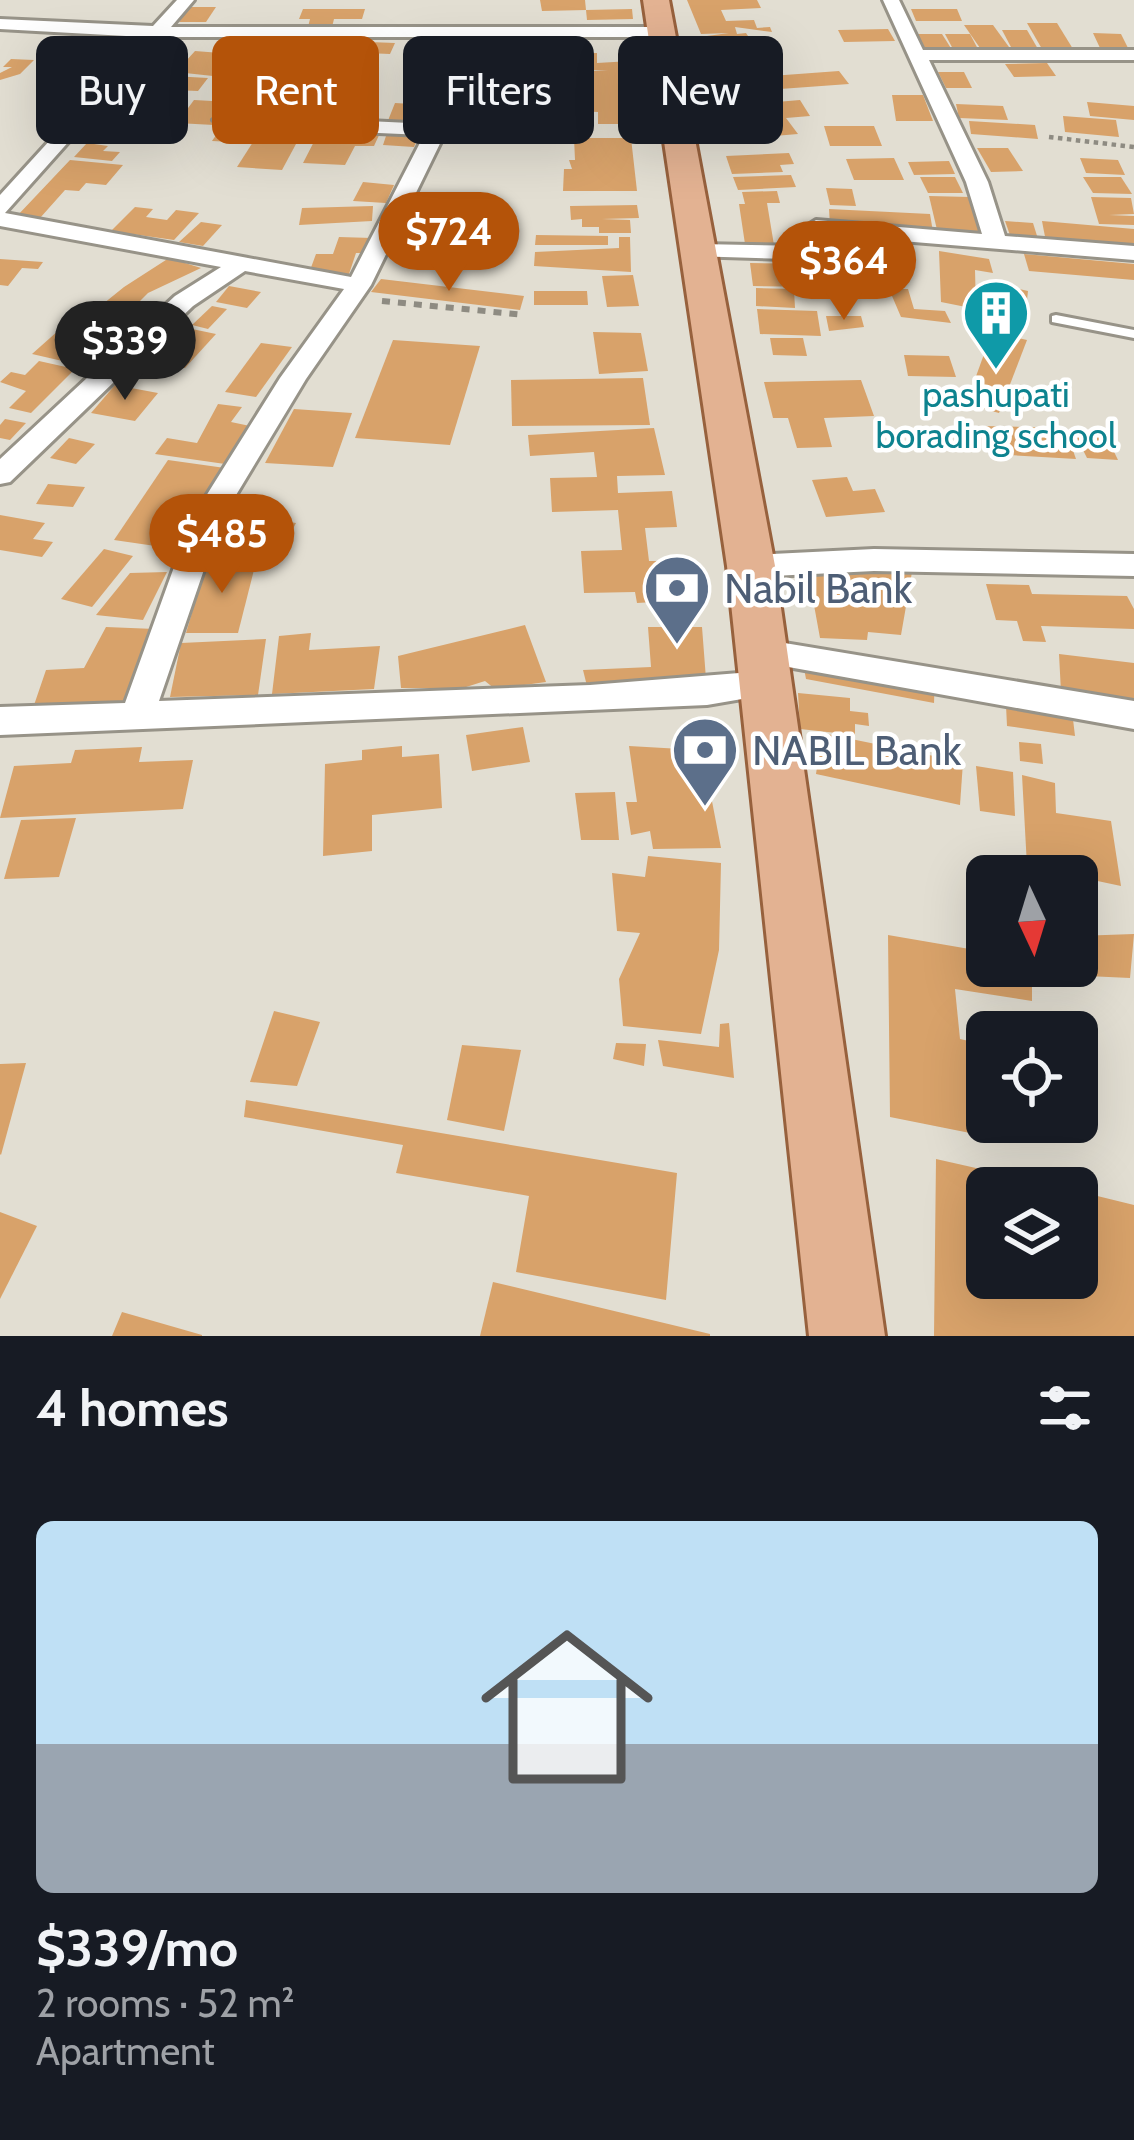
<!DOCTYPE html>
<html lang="en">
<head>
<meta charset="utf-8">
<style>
	:root { --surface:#171b24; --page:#242831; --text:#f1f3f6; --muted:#9ea1a6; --accent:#b45309 }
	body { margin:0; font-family:Cabin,sans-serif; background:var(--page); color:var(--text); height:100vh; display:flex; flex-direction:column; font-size:45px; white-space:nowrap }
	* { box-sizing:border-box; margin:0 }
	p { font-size:39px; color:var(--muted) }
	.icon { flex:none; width:66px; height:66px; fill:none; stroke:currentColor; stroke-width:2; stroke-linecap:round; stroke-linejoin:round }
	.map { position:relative; height:1336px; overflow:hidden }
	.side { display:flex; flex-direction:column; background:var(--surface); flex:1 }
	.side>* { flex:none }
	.guide { position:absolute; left:36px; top:36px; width:1062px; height:108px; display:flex; gap:24px }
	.needle { width:78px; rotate:176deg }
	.buttons { position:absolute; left:966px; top:855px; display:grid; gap:24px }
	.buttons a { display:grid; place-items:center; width:132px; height:132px; border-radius:18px; background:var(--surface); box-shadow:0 12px 48px #0002; font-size:60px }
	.price { position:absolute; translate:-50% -102px; padding:0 27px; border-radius:42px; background:var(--accent); color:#fff; font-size:39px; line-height:78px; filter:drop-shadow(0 3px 6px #0008) }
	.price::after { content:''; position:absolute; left:50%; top:72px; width:36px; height:27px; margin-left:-18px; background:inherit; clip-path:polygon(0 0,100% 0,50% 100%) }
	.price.current { background:#222; color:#fff }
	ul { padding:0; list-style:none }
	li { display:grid; align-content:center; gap:24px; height:636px; padding:0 36px }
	li span { display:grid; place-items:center; height:372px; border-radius:18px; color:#555 }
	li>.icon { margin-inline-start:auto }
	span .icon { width:216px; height:216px; fill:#fffc; stroke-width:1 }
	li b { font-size:51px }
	h2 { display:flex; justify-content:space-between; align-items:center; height:144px; padding:0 36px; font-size:51px }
	.pill { padding:0 42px; border-radius:18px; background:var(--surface); box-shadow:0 12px 48px #0002; font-size:42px; line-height:108px }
	.pill.current { background:var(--accent); color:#fff }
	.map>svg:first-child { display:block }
</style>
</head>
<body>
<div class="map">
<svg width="1134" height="1336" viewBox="0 0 1134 1336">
	<rect width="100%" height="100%" fill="#e2ded2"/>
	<g fill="#d8a26a">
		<polygon points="540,0 585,0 586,10 542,11"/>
		<polygon points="687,0 757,0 761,8 721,10 726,21 754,20 757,28 770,27 772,32 735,27 737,34 746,33 750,39 713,46 707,36 729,33 701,34"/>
		<polygon points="190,7 216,7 206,22 179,22"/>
		<polygon points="303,9 365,9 362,19 334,19 332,27 308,27 310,19 299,19"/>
		<polygon points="632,9 633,19 587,20 586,10"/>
		<polygon points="911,9 957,9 962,21 916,21"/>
		<polygon points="1027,23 1057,23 1073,49 1042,49"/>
		<polygon points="964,25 993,25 1009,47 980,48"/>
		<polygon points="888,29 895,41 844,42 838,30"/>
		<polygon points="1002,30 1027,30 1038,49 1012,49"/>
		<polygon points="1093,33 1121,34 1129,50 1100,48"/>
		<polygon points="84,34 125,36 113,50 72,49"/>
		<polygon points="916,34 942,34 954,53 927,53"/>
		<polygon points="945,34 970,34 979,51 954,51"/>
		<polygon points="303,39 369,42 395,43 390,54 366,53 364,57 319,50 315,57 293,56"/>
		<polygon points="763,40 772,53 756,54 764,69 705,72 699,58 748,56 740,42"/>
		<polygon points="416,45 469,48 460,67 404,65"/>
		<polygon points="195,51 258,56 234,90 212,89 222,77 176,72"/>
		<polygon points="572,53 597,53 597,63 631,61 629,124 598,124 598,112 571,111 572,72 608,70 586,70 586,60 584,68 546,67 548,58 571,59"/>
		<polygon points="80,55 106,55 99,68 73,69"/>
		<polygon points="11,59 34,60 20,74 0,80 0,73 12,67 3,67"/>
		<polygon points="1047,63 1056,76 1014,77 1005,64"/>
		<polygon points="839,71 849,84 780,89 771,76"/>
		<polygon points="750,72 756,83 713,85 708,74"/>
		<polygon points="938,72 964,72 972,88 946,88"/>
		<polygon points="154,75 208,78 198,91 173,90 163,101 120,97 128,88 142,89"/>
		<polygon points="892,95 923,95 933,121 896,121"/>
		<polygon points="60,96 82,98 71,111 47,110"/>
		<polygon points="194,100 230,102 214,125 177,123"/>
		<polygon points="800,100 810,116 786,118 798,134 774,136 762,120 715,123 707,108"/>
		<polygon points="1087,102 1134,106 1134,120 1090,116"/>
		<polygon points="395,103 429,105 423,125 387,123"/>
		<polygon points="956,104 1003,106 1008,120 959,118"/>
		<polygon points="469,106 502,108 500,137 457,134"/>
		<polygon points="1063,116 1116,120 1119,137 1065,132"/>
		<polygon points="109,118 134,121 112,141 88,139"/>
		<polygon points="969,121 1035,125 1038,139 971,134"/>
		<polygon points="760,122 770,137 725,141 716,126"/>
		<polygon points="554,124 591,124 592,135 554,136"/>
		<polygon points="223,125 262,127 252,143 212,141"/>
		<polygon points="824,126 874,126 882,146 830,146"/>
		<polygon points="320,130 380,133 374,146 355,146 345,165 303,163"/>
		<polygon points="387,133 419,135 414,147 383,145"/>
		<polygon points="574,138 631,138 637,191 563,191 564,169 572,169 569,160 575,160"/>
		<polygon points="253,142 296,144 282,170 237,167"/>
		<polygon points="87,143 108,146 103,151 120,152 112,161 74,157"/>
		<polygon points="977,148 1008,148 1023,171 991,172"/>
		<polygon points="789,153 794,164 780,165 783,172 732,174 726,156"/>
		<polygon points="894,158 904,180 854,180 846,159"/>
		<polygon points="1080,158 1118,160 1125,175 1086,173"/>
		<polygon points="70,160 123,165 106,185 86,183 79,191 65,190 40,218 17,216"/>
		<polygon points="949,161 955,174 914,175 908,162"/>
		<polygon points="791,175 796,187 738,190 733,177"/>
		<polygon points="920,177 955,177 963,193 928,193"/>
		<polygon points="1083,177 1121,177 1132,194 1093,193"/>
		<polygon points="363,182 394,185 386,203 353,201"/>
		<polygon points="826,188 852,189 856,206 830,205"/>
		<polygon points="777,191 780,203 767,203 774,245 745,244 739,204 745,204 742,192"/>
		<polygon points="430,193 480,193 478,207 427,206"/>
		<polygon points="929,196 970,197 982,236 938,234"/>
		<polygon points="1091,197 1131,198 1134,214 1109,215 1134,216 1134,225 1099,224"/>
		<polygon points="637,205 639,218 602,219 630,220 631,233 599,233 599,227 582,227 582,219 571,220 570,206"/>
		<polygon points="373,206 372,221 299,225 302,208"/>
		<polygon points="135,207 153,209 146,217 167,220 176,210 199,213 174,240 111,231"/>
		<polygon points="829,209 930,214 933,232 830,226"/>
		<polygon points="420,212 471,212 470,220 419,220"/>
		<polygon points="1005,221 1033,223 1038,239 1011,238"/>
		<polygon points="1042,221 1134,229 1134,249 1046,242"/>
		<polygon points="201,222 222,225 203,246 179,242"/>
		<polygon points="536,235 608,236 608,245 535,245"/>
		<polygon points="339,237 372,238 367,253 356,253 349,274 309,273 316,254 333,254"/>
		<polygon points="619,237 630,237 631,272 534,266 535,252 619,248"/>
		<polygon points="939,251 989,259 993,273 975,270 976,309 941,302"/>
		<polygon points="1024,254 1134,264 1134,280 1029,271"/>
		<polygon points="169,258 201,268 148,293 104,337 72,329 124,287"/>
		<polygon points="0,259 43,262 38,269 22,268 8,286 0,285"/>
		<polygon points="750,263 821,264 825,287 753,286"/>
		<polygon points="633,275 639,306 607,307 602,276"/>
		<polygon points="381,279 524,296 520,310 371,292"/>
		<polygon points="985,281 1028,291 1025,318 984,311"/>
		<polygon points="229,286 261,292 247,308 216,302"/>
		<polygon points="756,288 794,289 795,308 756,306"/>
		<polygon points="889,289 908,289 914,309 945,311 951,323 901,317"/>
		<polygon points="534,291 587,291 588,305 534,305"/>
		<polygon points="212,306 227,309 208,329 192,325"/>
		<polygon points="757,309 817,311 821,336 760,334"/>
		<polygon points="826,316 861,316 864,327 829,331"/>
		<polygon points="173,325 216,334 185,368 141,359"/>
		<polygon points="59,330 107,341 80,365 32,354"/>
		<polygon points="593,332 641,333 648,371 599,374"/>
		<polygon points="992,332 1027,340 999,413 966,404"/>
		<polygon points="770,338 803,338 807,356 773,355"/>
		<polygon points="393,340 480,346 450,445 355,438"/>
		<polygon points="261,343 292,347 256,397 225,392"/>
		<polygon points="904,355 949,356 956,377 908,376"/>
		<polygon points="39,361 75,369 31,413 9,408 26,391 0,382 11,372 25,375"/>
		<polygon points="643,378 650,425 512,426 511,380"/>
		<polygon points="861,380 874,416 824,418 832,447 797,448 788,418 773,418 764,382"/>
		<polygon points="115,385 158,393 135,421 91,413"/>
		<polygon points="218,404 242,407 231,422 250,426 225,464 155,454 167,438 197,443"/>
		<polygon points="294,409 352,413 333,467 265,463"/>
		<polygon points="5,419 26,423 10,440 0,438 0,425"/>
		<polygon points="982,426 1065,428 1076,459 992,454"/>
		<polygon points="654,428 665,475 617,476 618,493 672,491 677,527 645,528 649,561 667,561 671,601 637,603 635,592 584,593 581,551 622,550 618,510 552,512 550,478 597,477 594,452 530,456 528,435"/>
		<polygon points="1104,431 1118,460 1087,458 1074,432"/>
		<polygon points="69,438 95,444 76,464 50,458"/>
		<polygon points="168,460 225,468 176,549 114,540"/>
		<polygon points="847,477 853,491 875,489 885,512 826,517 812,480"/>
		<polygon points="48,484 85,487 73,507 36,504"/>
		<polygon points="0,515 45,523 33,539 53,542 42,557 0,550"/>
		<polygon points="257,517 296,523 283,548 244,542"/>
		<polygon points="104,549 133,556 92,607 61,599"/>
		<polygon points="208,558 257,558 238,633 186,633"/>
		<polygon points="167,572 143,620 96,615 130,573"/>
		<polygon points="808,572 912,572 901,635 868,632 867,640 820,638"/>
		<polygon points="986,584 1029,585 1032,594 1127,596 1134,609 1134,629 1041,626 1046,642 1023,641 1017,621 996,620"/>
		<polygon points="525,625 546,682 495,689 485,681 463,688 401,688 398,656"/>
		<polygon points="106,627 155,629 123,704 33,708 46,670 84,668"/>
		<polygon points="648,627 702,627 707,692 590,698 583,670 651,667"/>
		<polygon points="311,633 309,650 380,646 374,689 272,694 279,636"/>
		<polygon points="266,639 258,695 170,697 181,643"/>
		<polygon points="800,646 935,674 934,703 806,679"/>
		<polygon points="1059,654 1134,663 1134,702 1070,694 1075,736 1007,726 1005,685 1061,692"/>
		<polygon points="798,693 850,698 850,711 868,713 869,726 855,724 855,735 800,729"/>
		<polygon points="523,727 530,762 472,771 466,735"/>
		<polygon points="822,733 963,762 960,805 816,774"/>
		<polygon points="1019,742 1041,744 1043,764 1020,761"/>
		<polygon points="402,746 402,757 439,754 442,808 372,815 372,851 323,856 325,764 362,760 362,750"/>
		<polygon points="629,746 716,751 718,768 706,770 721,848 653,849 650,831 631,835 626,802 637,802"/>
		<polygon points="142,747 139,762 193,760 183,809 0,818 14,766 71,763 75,750"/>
		<polygon points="976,766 1013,772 1015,816 980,811"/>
		<polygon points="1022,775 1055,783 1056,813 1111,821 1121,886 1027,866"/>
		<polygon points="615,792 619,840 581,840 575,793"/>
		<polygon points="76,818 59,877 4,879 21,820"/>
		<polygon points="648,856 721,863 719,950 701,1034 623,1026 619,979 640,933 617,931 612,873 645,877"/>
		<polygon points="1134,934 1130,978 1087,976 1077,958 1077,936"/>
		<polygon points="888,935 987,952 987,966 1032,966 1032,1001 955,989 960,1039 987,1045 987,1122 1010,1122 1010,1141 890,1117"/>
		<polygon points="274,1011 320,1022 297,1086 250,1082"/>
		<polygon points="729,1023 734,1078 663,1066 658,1040 719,1047 720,1024"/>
		<polygon points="616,1043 646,1044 644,1066 613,1059"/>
		<polygon points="462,1045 521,1050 504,1131 447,1120"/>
		<polygon points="26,1063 1,1155 0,1154 0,1064"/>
		<polygon points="246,1100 677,1173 666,1300 516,1272 529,1196 396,1173 403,1145 244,1117"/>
		<polygon points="936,1159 1055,1186 987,1188 987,1278 1077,1278 1077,1191 1134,1205 1134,1336 934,1336"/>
		<polygon points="0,1212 37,1226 0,1299"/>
		<polygon points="493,1282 710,1334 710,1336 480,1336"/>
		<polygon points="122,1312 202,1335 202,1336 112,1336"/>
	</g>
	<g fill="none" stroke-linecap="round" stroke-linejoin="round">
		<g stroke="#979388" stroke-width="6">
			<polygon id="lane" points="1056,315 1134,330 1134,338 1052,322 1052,316"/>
		</g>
		<g stroke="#979388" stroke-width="6">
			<g id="street">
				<path d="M 177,0 L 194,0 L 171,27 L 659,27 L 668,32 L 659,37 L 492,37 L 371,285 L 306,379 L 221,520 L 159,701 L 590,685 L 765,671 L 777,675 L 782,684 L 777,693 L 707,705 L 0,735 L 0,707 L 125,703 L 191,520 L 280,378 L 344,289 L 245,271 L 193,306 L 10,482 L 0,484 L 0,459 L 175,296 L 221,267 L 0,226 L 0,195 L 144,37 L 0,29 L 0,19 L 153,26 ZM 162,37 L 474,37 L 430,124 L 223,114 L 213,120 L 223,126 L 424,135 L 351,277 L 5,213 Z"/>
				<polygon points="883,0 899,0 923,50 1134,50 1134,60 929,60 988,182 1005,236 1134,246 1134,260 828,235 831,253 820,260 691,256 688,251 699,244 808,246 805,227 816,220 982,234 966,182"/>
				<polygon points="874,549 1134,554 1134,576 874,571 751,577 740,574 736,566 740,558 751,555"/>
				<polygon points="761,639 1134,701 1134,729 749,660 745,651 749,642"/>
			</g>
		</g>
		<g stroke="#97613d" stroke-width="6">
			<polygon id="primary" points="643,0 669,0 775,566 885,1336 809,1336 727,566"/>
		</g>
		<polyline stroke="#8e8b82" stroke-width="4.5" stroke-dasharray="4.5 4.5" stroke-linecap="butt" points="1049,137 1134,147"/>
		<polyline stroke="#8e8b82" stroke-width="6" stroke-dasharray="8 8" stroke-linecap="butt" points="382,301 525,315"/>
		<use href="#lane" fill="#fff" fill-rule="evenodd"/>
		<use href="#street" fill="#fff" fill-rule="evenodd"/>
		<use href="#primary" fill="#e3b292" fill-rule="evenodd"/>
	</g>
	<defs>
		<g id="building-pin" transform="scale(3.45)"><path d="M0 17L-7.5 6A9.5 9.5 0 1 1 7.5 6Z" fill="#0f9aa8" stroke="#fff"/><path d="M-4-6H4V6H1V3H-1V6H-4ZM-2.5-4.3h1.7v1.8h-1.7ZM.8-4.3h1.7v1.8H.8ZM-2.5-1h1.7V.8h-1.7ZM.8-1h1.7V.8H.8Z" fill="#fff"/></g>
		<g id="bank-pin" transform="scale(3.45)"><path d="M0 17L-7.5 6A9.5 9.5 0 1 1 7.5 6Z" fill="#5c6f8a" stroke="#fff"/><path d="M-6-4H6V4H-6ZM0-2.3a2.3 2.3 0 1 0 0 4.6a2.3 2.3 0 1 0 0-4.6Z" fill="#fff"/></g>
	</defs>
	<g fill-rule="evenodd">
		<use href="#building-pin" x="996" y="313"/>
		<use href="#bank-pin" x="677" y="588"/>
		<use href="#bank-pin" x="705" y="750"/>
	</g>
	<g text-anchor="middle" stroke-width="9" stroke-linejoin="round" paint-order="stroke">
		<g font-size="36" fill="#0d838f" stroke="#fff">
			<text x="996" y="407">pashupati<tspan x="996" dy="41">borading school</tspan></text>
		</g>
		<g font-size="42" fill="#4e5e75" stroke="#fff" text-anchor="start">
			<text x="724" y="603">Nabil Bank</text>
			<text x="752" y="765">NABIL Bank</text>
		</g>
	</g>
</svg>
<div class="buttons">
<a><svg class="needle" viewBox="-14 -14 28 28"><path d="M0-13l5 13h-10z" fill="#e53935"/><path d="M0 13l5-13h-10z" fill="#9ea1a6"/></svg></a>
<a><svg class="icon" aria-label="locate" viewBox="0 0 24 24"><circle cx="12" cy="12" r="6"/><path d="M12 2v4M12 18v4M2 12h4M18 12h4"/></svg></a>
<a><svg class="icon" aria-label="layers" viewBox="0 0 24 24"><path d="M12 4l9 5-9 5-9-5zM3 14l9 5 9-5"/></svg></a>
</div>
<b class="price" style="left:449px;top:294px">$724</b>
<b class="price" style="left:844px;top:323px">$364</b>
<b class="price current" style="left:125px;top:403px">$339</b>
<b class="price" style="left:222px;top:596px">$485</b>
<div class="guide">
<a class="pill">Buy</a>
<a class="pill current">Rent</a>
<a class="pill">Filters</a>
<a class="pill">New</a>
</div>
</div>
<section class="side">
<h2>4 homes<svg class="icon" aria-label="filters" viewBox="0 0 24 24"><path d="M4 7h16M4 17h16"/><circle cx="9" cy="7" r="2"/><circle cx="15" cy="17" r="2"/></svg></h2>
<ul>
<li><span style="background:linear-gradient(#bfe0f5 60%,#9aa5b1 0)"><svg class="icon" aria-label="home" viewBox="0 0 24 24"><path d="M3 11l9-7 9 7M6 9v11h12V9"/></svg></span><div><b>$339/mo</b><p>2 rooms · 52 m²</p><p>Apartment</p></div></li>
</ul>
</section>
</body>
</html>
